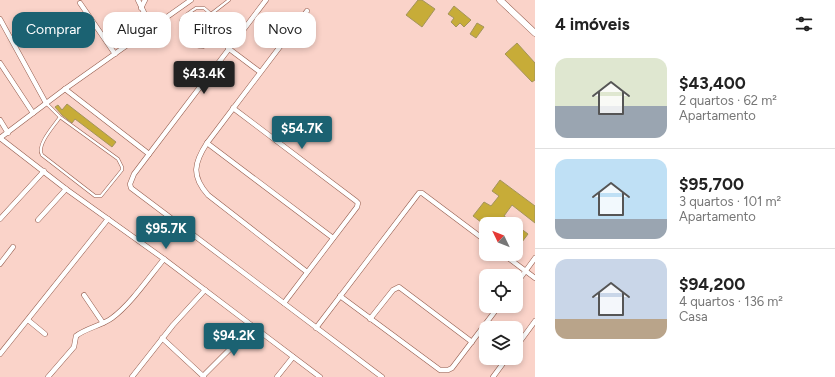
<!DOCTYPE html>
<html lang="pt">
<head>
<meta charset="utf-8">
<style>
	:root { --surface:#fff; --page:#f2f2f2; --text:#222; --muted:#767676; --line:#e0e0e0; --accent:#1b6272 }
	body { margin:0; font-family:Figtree,sans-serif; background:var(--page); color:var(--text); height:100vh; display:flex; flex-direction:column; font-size:15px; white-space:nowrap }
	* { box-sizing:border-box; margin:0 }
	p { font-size:13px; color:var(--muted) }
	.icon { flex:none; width:22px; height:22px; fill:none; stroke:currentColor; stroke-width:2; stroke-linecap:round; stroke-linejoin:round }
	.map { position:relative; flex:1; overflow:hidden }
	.panel { display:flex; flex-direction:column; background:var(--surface); width:300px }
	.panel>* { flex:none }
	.banner { position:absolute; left:12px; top:12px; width:380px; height:36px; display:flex; gap:8px }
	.needle { width:26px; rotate:313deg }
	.controls { position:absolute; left:479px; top:217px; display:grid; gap:8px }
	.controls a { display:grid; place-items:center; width:44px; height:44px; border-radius:8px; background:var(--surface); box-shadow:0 2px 6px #0003; font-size:20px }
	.price { position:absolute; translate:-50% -34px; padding:0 9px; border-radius:4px; background:var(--accent); color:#fff; font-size:13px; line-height:26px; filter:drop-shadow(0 1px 2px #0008) }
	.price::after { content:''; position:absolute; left:50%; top:24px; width:12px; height:9px; margin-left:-6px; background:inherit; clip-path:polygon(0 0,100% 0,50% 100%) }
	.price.current { background:#222; color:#fff }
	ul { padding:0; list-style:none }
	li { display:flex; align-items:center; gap:12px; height:100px; padding:0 20px }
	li+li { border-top:1px solid var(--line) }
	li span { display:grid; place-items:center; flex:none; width:112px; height:80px; border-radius:12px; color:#555 }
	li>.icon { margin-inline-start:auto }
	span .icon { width:48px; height:48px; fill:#fffc; stroke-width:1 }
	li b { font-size:17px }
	h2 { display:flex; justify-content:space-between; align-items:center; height:48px; padding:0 20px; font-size:17px }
	.pill { padding:0 14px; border-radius:12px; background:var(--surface); box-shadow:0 2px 6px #0003; font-size:14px; line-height:36px }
	.pill.current { background:var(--accent); color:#fff }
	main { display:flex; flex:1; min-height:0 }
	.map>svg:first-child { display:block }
</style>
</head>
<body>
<main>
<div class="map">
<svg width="535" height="377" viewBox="0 0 535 377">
	<rect width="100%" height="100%" fill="#fad3c9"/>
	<g fill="#c7ac38" stroke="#a3945c">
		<polygon points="418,0 422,0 435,9 422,27 406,15"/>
		<polygon points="454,6 471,20 464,27 460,23 456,27 451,22 454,18 448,14"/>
		<polygon points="197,15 211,34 201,41 187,22"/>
		<polygon points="477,23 484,27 476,38 470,34"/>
		<polygon points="517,43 535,63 535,80 532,82 505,54"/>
		<polygon points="67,104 116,142 112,147 75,119 72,123 62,115 55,107 58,105 62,110"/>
		<polygon points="500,180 535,206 535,223 512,205 504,216 515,224 486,224 486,226 473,216 484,202 491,206 499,196 492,191"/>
		<polygon points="516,225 528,234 516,250"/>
	</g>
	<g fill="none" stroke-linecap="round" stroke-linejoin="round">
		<g stroke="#955d4e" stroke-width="3.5">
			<g id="service">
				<path d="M 196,8 L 204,8 L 211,14 L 220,31 L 218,36 L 203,47 C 199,47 196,46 194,44 C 189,40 179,27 181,21 C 183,16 192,11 196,8 Z"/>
				<polyline points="211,14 229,0"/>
				<path d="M 46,103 L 60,117 L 118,159 L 122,167 L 122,170 L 101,196 L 95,196 L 42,155 C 36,145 54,126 60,117"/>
			</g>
		</g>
		<g stroke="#955d4e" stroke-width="5.5">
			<g id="minor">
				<polyline points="138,0 152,29"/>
				<polyline points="266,0 134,174 130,184 131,188 382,377"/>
				<polyline points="80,3 115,54"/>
				<polyline points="141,8 145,0"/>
				<path d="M 307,11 L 207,143 C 194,163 191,176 208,195 L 307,272"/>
				<polyline points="0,19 46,103"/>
				<polyline points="228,48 260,72"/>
				<polyline points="0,63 33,113"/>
				<polyline points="65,89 149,154"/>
				<polyline points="233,108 356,201 358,203 357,207 284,303"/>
				<polyline points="0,120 8,133"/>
				<polyline points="0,138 66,189 164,259 320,377"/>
				<polyline points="0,138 65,89 191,0"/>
				<polyline points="207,143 333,238"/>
				<polyline points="0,219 44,171"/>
				<polyline points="38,220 66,189"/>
				<polyline points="503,254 535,278"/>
				<polyline points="0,264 13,247"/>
				<polyline points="516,284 535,258"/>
				<polyline points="84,295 103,323"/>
				<polyline points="340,296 440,370 448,370 452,368 499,306"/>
				<polyline points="370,319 393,290 399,287 472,342"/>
				<polyline points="28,320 45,334"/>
				<polyline points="316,328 419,193 422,193 486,241"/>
				<polyline points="162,338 204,377"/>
				<polyline points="516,347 535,321"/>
				<polyline points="0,354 108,219"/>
				<polyline points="203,376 253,326"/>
				<path d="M 48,377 L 74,347 L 76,336 C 86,328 101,326 112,318 C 131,304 149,277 164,259"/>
				<polyline points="132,377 173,325 205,290"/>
				<polyline points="277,377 293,357"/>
				<polyline points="493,377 507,358"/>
			</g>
		</g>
		<g stroke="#955d4e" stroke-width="7">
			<polyline id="tertiary" points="500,0 535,33"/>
		</g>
		<use href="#service" stroke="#fff" stroke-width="2.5"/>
		<use href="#minor" stroke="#fff" stroke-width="4.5"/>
		<use href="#tertiary" stroke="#fff" stroke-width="6"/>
	</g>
</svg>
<div class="controls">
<a><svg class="needle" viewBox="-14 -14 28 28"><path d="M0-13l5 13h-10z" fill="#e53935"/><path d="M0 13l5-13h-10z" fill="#767676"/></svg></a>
<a><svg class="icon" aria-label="locate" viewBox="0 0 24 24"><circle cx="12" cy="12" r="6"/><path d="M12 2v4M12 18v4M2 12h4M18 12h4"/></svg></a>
<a><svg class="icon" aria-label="layers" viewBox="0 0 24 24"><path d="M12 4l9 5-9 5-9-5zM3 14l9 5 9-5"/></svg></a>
</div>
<b class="price current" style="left:204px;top:95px">$43.4K</b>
<b class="price" style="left:302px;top:150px">$54.7K</b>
<b class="price" style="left:166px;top:250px">$95.7K</b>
<b class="price" style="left:234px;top:357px">$94.2K</b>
<div class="banner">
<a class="pill current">Comprar</a>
<a class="pill">Alugar</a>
<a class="pill">Filtros</a>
<a class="pill">Novo</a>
</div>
</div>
<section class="panel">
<h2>4 imóveis<svg class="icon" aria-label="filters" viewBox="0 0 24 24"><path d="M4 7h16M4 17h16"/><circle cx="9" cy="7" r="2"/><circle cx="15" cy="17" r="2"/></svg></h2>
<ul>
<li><span style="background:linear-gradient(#dfe7d0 60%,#9aa5b1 0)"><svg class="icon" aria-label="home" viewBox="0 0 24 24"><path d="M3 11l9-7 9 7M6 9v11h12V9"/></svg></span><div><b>$43,400</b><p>2 quartos · 62 m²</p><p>Apartamento</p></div></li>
<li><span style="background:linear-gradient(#bfe0f5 75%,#9aa5b1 0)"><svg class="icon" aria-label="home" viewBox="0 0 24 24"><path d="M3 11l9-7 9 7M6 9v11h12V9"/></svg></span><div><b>$95,700</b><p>3 quartos · 101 m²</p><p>Apartamento</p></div></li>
<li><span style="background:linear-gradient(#c9d6e8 75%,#b9a48a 0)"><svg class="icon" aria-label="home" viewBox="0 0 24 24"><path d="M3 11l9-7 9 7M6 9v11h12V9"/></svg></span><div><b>$94,200</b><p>4 quartos · 136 m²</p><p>Casa</p></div></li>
</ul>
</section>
</main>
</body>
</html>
